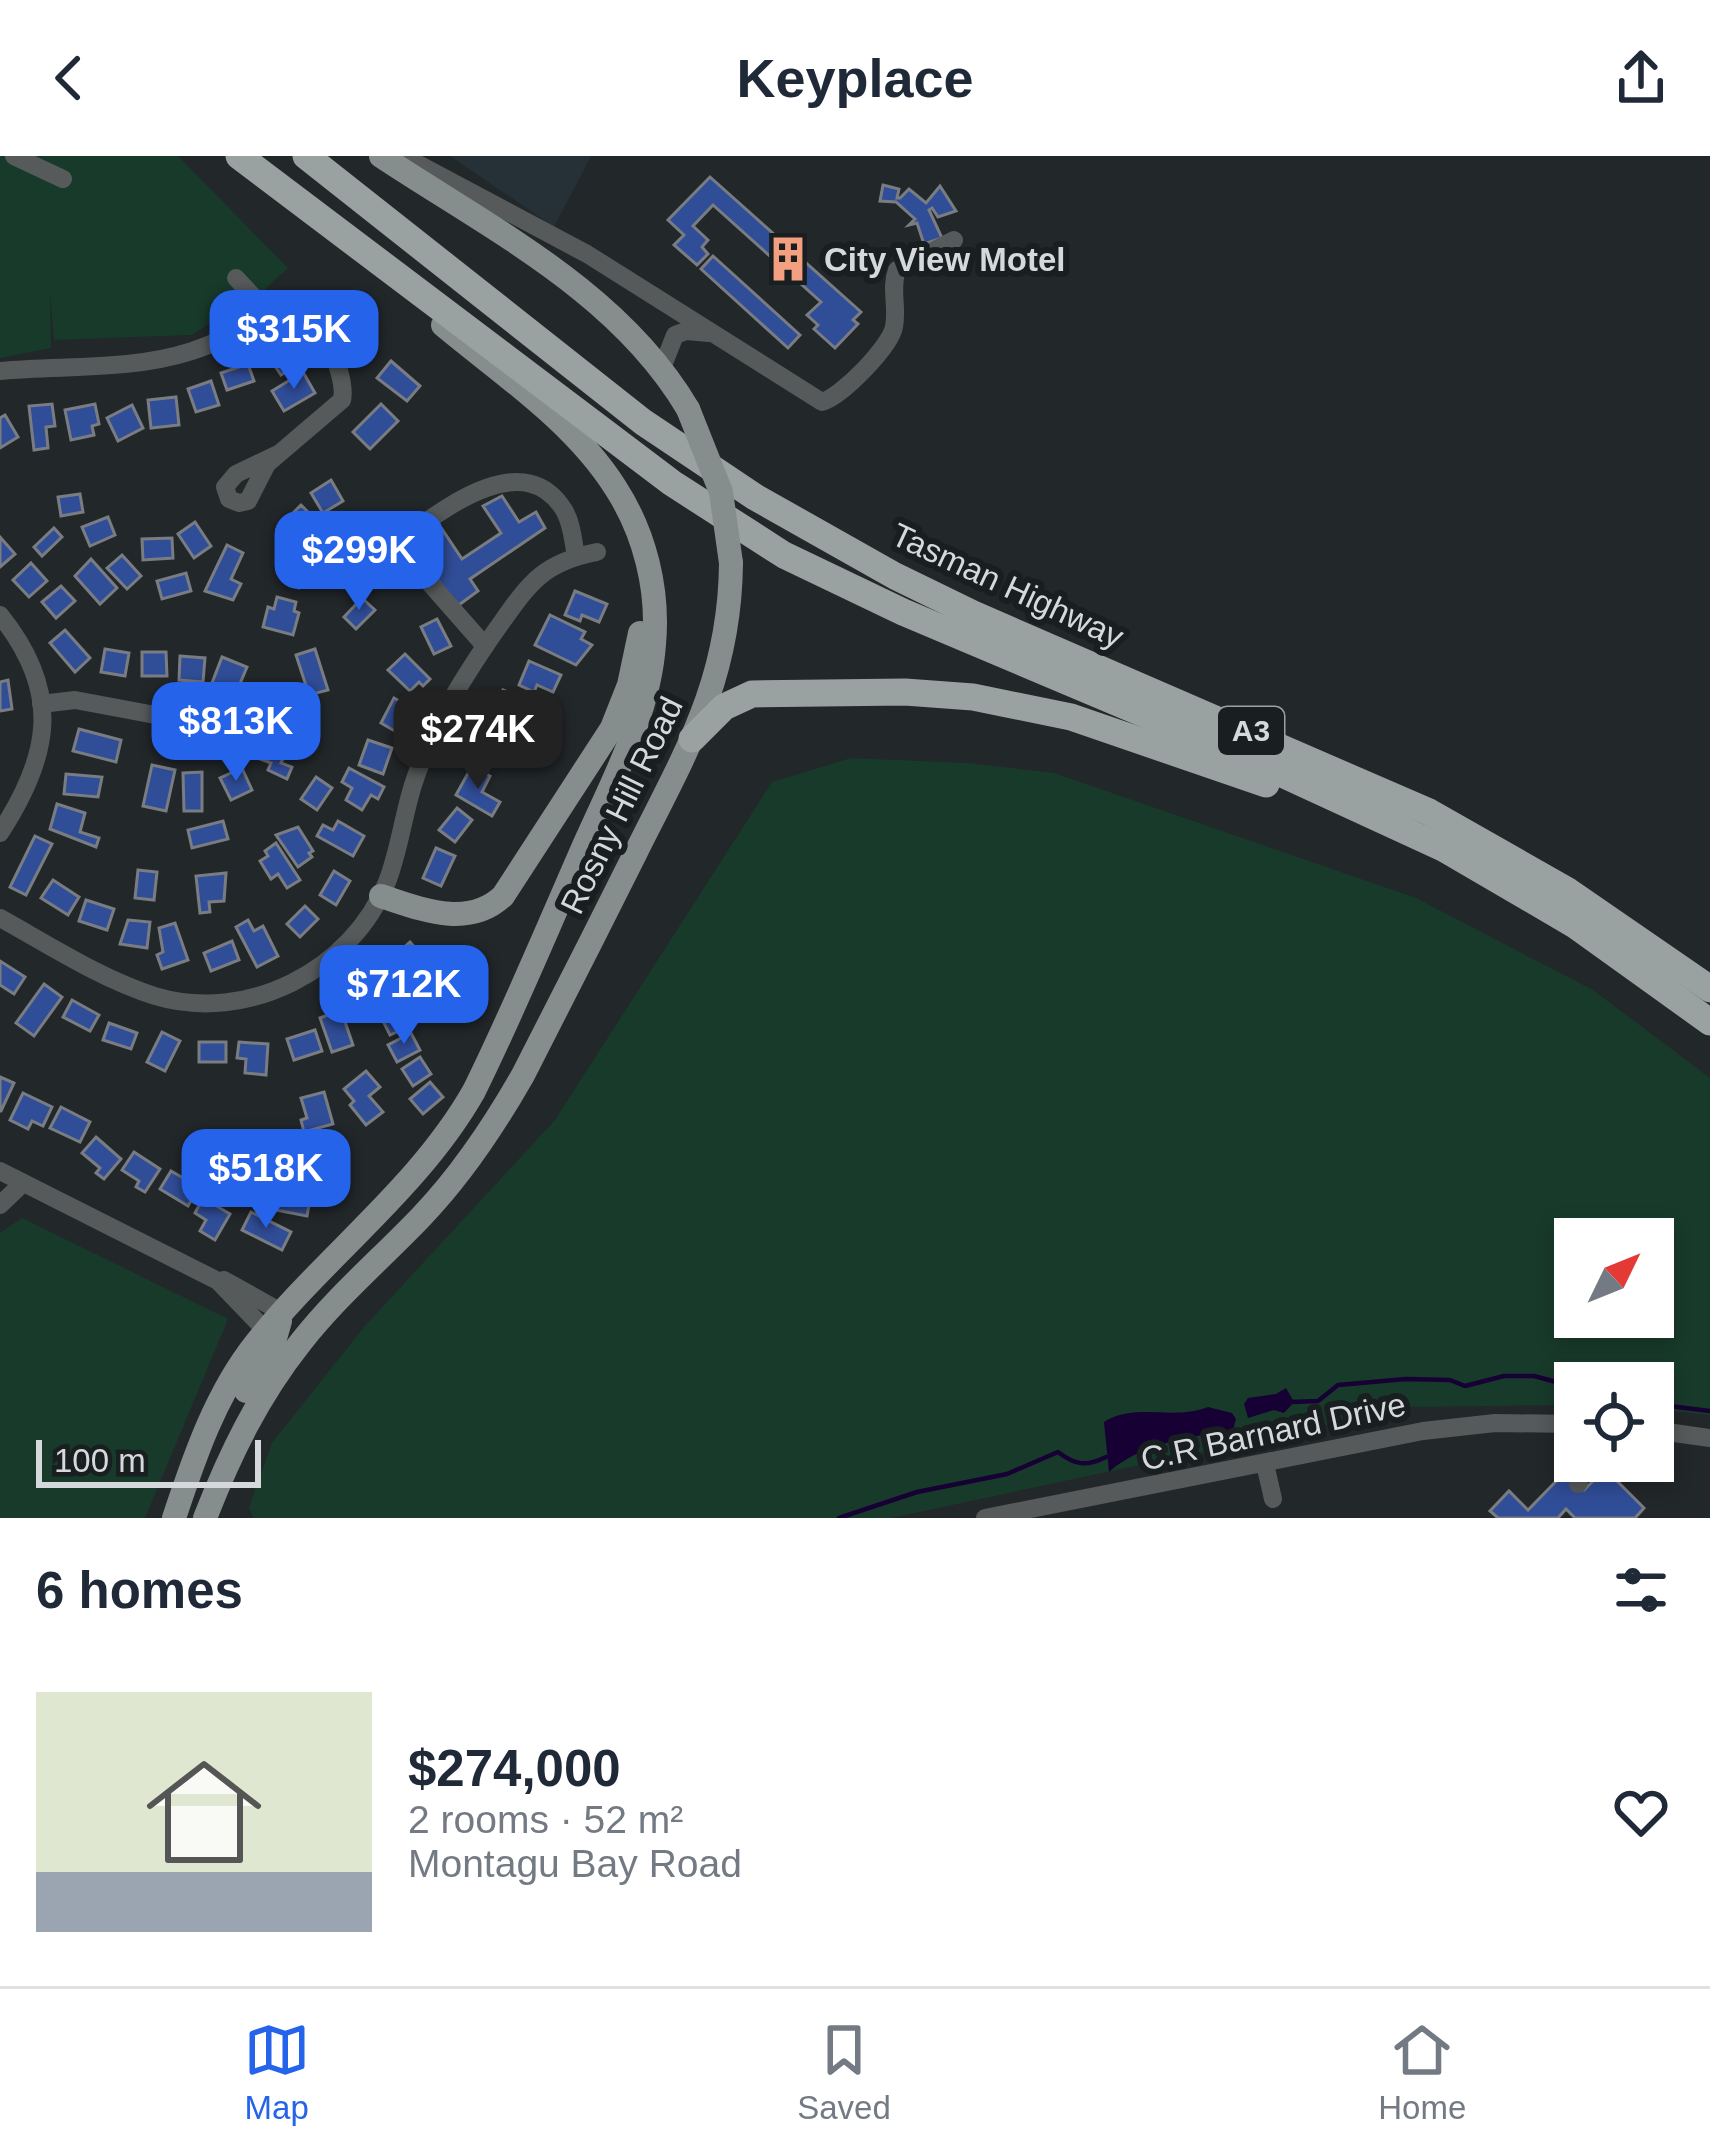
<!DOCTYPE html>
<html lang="en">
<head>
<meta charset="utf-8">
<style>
	:root { --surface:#fff; --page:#f2f2f3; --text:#1f2937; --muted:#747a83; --line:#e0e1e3; --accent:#2563eb }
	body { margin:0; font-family:Helvetica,sans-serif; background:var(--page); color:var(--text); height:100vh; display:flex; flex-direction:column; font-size:45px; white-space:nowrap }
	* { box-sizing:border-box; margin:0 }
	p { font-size:39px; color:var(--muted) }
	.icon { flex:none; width:66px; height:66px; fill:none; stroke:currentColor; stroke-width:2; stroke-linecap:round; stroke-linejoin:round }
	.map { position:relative; height:1362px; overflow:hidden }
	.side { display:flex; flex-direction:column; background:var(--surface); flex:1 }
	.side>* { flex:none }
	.needle { width:78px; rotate:47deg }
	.fabs { position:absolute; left:1554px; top:1062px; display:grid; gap:24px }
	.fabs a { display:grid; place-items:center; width:120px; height:120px; border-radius:0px; background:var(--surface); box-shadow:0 6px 18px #0003; font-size:60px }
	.scale { position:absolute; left:36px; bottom:30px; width:225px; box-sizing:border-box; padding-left:12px; border:6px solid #d6d9db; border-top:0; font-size:33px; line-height:42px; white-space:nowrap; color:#d6d9db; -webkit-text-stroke:9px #191e20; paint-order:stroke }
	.price { position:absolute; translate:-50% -102px; padding:0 27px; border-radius:24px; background:var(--accent); color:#fff; font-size:39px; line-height:78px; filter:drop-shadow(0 3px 6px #0008) }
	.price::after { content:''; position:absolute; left:50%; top:72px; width:36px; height:27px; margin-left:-18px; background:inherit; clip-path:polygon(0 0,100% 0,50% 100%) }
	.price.on { background:#222; color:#fff }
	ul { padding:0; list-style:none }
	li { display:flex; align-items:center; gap:36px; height:300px; padding:0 36px }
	li span { display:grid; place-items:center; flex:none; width:336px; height:240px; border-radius:0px; color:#555 }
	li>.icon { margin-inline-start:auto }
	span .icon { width:144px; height:144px; fill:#fffc; stroke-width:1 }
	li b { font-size:51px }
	h2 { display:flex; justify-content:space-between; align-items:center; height:144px; padding:0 36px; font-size:51px }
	header { display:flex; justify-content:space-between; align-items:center; height:156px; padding:0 36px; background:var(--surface); font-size:54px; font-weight:800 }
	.tab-bar { display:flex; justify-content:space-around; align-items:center; height:168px; border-top:3px solid var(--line); background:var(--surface); font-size:33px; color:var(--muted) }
	.tab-bar a { display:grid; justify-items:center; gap:6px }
	.tab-bar .on { color:var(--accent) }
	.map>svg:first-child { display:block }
</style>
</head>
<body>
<header><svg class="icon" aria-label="back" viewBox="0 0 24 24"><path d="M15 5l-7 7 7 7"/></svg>Keyplace<svg class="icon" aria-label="share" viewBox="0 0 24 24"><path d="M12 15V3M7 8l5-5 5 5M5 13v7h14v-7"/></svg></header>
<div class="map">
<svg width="1710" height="1362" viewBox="0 0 1710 1362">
	<rect width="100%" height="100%" fill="#22272a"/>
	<polygon fill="#263137" points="450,0 591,0 554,71"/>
	<g fill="#183a2b" fill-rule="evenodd">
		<polygon points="0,0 178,0 288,112 263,135 191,179 54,184 50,134 51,192 0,202"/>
		<path d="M 851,602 L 967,607 L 1054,617 L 1416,742 L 1593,834 L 1710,922 L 1710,1259 L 1653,1253 L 1653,1227 L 1575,1227 L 1575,1249 L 1411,1251 L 891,1362 L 253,1362 L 249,1351 L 272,1287 L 364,1171 L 555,964 L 772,626 ZM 1575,1083 L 1653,1083 L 1653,1161 L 1575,1161 Z"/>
		<polygon points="22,1062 228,1163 145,1362 0,1362 0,1077"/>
	</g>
	<g fill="#170033">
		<polygon points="1286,1232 1294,1246 1284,1257 1274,1254 1248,1262 1244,1248 1248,1242 1276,1238"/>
		<path d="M 1208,1251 L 1232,1257 L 1236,1263 L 1233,1274 C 1190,1281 1141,1287 1109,1316 L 1104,1266 C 1137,1246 1174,1265 1208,1251 Z"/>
	</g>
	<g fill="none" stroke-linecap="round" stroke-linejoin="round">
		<g stroke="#170033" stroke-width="4.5">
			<polyline points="1291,1246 1318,1245 1338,1229 1406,1223 1450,1224 1465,1230 1504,1220 1534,1220 1575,1231"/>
			<polyline points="1653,1248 1710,1255"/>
			<path d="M 839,1362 L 917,1336 L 1007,1318 L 1058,1296 C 1075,1309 1086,1311 1106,1301"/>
		</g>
	</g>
	<g fill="#304d98" stroke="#797c81" stroke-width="3">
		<polygon points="710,21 861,156 853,164 858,168 835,192 814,173 818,169 807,159 821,146 713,49 693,70 708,84 702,91 708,98 697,109 674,89 684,79 668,64"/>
		<polygon points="883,29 899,33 897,42 900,42 909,33 926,47 940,30 956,55 938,61 932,52 929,54 942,82 924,88 917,67 909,69 915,63 896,46 880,45"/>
		<polygon points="713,100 800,179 788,192 701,113"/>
		<polygon points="280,188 284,194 291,189 303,205 281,219 267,198"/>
		<polygon points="391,205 420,230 407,245 377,222"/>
		<polygon points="248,208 254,225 227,234 221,217"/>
		<polygon points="303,216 315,237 284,255 272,235"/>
		<polygon points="211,225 219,249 196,256 188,233"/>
		<polygon points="176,241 179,269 151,272 148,244"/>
		<polygon points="52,248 55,270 46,271 48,292 34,294 29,250"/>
		<polygon points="95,248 99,268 92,270 94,279 71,284 65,254"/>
		<polygon points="381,248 398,265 370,293 353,276"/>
		<polygon points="132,249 143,272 118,285 107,262"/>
		<polygon points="5,259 18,281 0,292 0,262"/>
		<polygon points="331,324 343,345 323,357 311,337"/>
		<polygon points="80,338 83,356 61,360 58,341"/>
		<polygon points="502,340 519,366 536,356 545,372 470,423 478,435 456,451 415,390 442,373 462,403 501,377 483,350"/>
		<polygon points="301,349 320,368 296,392 277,373"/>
		<polygon points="108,361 115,379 90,390 82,371"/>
		<polygon points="195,366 211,390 194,402 178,378"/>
		<polygon points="366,368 383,380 375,393 391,402 379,420 349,400"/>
		<polygon points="54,372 62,381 42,400 34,391"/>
		<polygon points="0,381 15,398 0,411"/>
		<polygon points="172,382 173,402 143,404 142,383"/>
		<polygon points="227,389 243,397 231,423 241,428 233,444 205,435"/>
		<polygon points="122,399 141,420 127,433 107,412"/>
		<polygon points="91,403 117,432 100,448 75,420"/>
		<polygon points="345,406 362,420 350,434 333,420"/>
		<polygon points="31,407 47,425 29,441 13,424"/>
		<polygon points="318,410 321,427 299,432 295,415"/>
		<polygon points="186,417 191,435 162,443 157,425"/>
		<polygon points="61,430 75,445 56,462 42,446"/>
		<polygon points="575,435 607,448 599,466 582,459 580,465 565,459"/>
		<polygon points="277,441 296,446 294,455 299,457 293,479 263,471 268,451 274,453"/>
		<polygon points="362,442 375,454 356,473 344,461"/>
		<polygon points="550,459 585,476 581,483 592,489 576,509 535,489"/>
		<polygon points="437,463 451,490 434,498 421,471"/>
		<polygon points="65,474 90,502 75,516 50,487"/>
		<polygon points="105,493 129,497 125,520 101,516"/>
		<polygon points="315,493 328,534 309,539 296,499"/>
		<polygon points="142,496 166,496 167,520 142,520"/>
		<polygon points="405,498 430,523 423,530 419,526 410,535 388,514"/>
		<polygon points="180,500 205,502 203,526 179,524"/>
		<polygon points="222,501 247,511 236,537 212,527"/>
		<polygon points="529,505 561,519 553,536 537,529 534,536 519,529"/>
		<polygon points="8,524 12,553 0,555 0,526"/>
		<polygon points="270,528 283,549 262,562 249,541"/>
		<polygon points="503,534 522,542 510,571 491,563"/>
		<polygon points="394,542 412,552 398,577 381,567"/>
		<polygon points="482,568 500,577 487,603 468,594"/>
		<polygon points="79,573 121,584 116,606 73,595"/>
		<polygon points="267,579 289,589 281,607 292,611 287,623 268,614 271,607 257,602"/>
		<polygon points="368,584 392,592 383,618 359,609"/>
		<polygon points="152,609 175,614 166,655 143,650"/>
		<polygon points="472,610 490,620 482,636 500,646 492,660 456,639"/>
		<polygon points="242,612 252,634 231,644 220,622"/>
		<polygon points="349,612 384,631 378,643 371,639 362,654 346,644 352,632 342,626"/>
		<polygon points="202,616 202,655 184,655 183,617"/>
		<polygon points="66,618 102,621 98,641 64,638"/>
		<polygon points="316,621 332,632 317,654 301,643"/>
		<polygon points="57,648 85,657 80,676 99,682 96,691 50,673"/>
		<polygon points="457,652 472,664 455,686 439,674"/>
		<polygon points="223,665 228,683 192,692 188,674"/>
		<polygon points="338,665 364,680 353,700 317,680 323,669 333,674"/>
		<polygon points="298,671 313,695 309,697 312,701 298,711 276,679"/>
		<polygon points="35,680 52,688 26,739 10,731"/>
		<polygon points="276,687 300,724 287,732 278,718 271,723 260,705 268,700 265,695"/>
		<polygon points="436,692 455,700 441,730 423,722"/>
		<polygon points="138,714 157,716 154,744 135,742"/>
		<polygon points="334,715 350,725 336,749 320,739"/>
		<polygon points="226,717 224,745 209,746 210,756 200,757 196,720"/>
		<polygon points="53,724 79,741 68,759 41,742"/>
		<polygon points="86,744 114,753 107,774 79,765"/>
		<polygon points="305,750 318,763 300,781 287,768"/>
		<polygon points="128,764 150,766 147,792 120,788"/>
		<polygon points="248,764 254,775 263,770 278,800 257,811 236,771"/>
		<polygon points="175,767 188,804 162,813 157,799 163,796 159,772"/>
		<polygon points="232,785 239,804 211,815 204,797"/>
		<polygon points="410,786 423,801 402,820 388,805"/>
		<polygon points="0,805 25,821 14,838 0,829"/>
		<polygon points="373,809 392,838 376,849 357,820"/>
		<polygon points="44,828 62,841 34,880 16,867"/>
		<polygon points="72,844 99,859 90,875 63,861"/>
		<polygon points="395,846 407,871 390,879 378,855"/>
		<polygon points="341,854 353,889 332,896 320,862"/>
		<polygon points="109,867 137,877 131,893 103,884"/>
		<polygon points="315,874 322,895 294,904 287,883"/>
		<polygon points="162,876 180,885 165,915 147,906"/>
		<polygon points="411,877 420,894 397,906 388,889"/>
		<rect x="199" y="886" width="27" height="20"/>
		<polygon points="239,886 268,888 266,919 245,917 246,903 237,902"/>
		<polygon points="420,901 431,918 413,930 402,913"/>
		<polygon points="366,915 380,931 369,940 383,956 366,969 350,949 354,945 344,933"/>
		<polygon points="0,921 14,927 1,955 0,955"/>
		<polygon points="430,926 443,941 423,958 410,943"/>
		<polygon points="324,936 333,968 304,976 301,964 307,962 301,942"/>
		<polygon points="23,937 52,951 43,970 32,965 28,973 10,964"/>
		<polygon points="61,951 90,966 80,986 50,972"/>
		<polygon points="96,981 121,1003 104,1023 96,1017 100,1012 82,997"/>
		<polygon points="134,996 160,1013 145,1036 136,1031 139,1025 122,1014"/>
		<polygon points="307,1008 342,1008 343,1025 307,1025"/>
		<polygon points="171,1015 199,1031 188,1050 160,1033"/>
		<polygon points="280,1032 311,1038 307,1060 276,1054"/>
		<polygon points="203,1042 230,1058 215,1084 200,1075 206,1064 195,1057"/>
		<polygon points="251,1056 291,1076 282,1094 242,1074"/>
		<polygon points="1605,1313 1644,1352 1635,1362 1575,1362 1566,1353 1558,1362 1498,1362 1490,1355 1509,1335 1528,1354 1565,1316 1584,1334"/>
	</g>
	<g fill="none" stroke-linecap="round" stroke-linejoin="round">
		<g stroke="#575a5a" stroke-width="18">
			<polyline points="14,0 63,23"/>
			<path d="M 403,0 L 587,98 L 822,246 C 842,240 890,191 894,171 C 898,151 890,132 897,114 L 954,84"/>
			<polyline points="236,122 262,150"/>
			<polyline points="662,212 675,179 686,175 709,177"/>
			<path d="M 0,215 C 64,209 130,215 192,195 C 207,190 222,184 234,176 C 249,166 259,146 278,144 C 313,142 348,216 342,244 L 267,308 L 248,345 L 239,347 L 229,343 L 225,331 L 236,318 L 280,297"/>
			<path d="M 0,459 C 62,536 51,599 0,677"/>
			<path d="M 485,490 L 413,408 L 405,391 L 409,378 C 450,348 526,292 564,354 C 572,367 573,385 576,400"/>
			<polyline points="41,548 75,544 198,567"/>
			<path d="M 0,762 C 49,789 101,823 155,840 C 247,868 352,814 387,726 C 399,695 403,661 413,629 C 431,573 461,525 494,477 C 527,431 539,407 597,396"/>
			<polyline points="0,1015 218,1125 266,1175"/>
			<polyline points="0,1049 23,1027"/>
			<polyline points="224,1124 283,1157"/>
			<polyline points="1567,1268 1566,1289 1575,1300"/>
			<polyline points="1653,1274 1710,1282"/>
			<polyline points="1265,1308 1273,1343"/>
			<polyline points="1578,1328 1582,1316 1578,1305"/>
			<polyline points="985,1362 1423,1275 1495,1267 1575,1268"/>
		</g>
		<g stroke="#868d8d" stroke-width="24">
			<path d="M 381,0 C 491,73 619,136 688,253"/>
			<path d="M 381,740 C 421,753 468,773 503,740 L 612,572 L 629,529 L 640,477"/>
			<polyline points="246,1235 272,1193 280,1165"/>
			<path d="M 174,1362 C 194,1302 216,1237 256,1187 C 325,1100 419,1032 474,935 C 513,856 547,774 582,694 C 611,628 649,560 654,488 C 659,434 645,377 615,331 C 573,265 503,219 443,169"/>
			<path d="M 205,1362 C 230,1298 258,1240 301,1186 C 337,1140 382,1102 422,1060 C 463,1017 494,970 523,919 C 561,845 598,772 635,698 C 686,596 730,524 731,407"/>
		</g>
		<g stroke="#99a1a1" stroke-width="27">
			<polyline points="239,0 672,327 784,399 903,456 1239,598 1445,693 1575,769 1710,866"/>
			<polyline points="306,0 643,266 755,341 895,420 973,458 1429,656 1568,735 1710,833"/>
			<polyline points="692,583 724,551 752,538 905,536 973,541 1071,561 1266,628"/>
		</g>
		<polyline stroke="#868d8d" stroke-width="24" points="688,253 721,336 731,407"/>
	</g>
	<defs>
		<g id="building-bare" transform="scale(3.6)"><path d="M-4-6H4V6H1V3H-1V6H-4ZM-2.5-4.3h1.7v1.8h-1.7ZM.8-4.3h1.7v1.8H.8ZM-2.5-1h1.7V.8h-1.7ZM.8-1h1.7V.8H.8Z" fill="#f2a07f" stroke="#191e20" stroke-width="2.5" paint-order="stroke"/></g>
	</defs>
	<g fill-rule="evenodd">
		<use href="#building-bare" x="788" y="103"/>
	</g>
	<g text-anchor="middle" stroke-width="12" stroke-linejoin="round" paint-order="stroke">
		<rect fill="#191e20" stroke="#9da1a3" stroke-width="3" x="1218" y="551" width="66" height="48" rx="9"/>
		<g font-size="30" font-weight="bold" fill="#d6d9db">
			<text x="1251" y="585">A3</text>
		</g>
		<g font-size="33" font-weight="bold" fill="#d6d9db" stroke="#191e20" text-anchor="start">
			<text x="824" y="115">City View Motel</text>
		</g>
		<g font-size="33" fill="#d6d9db" stroke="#191e20">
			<text transform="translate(1008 429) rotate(25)" y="12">Tasman Highway</text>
			<text transform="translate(621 649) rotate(-64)" y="12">Rosny Hill Road</text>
			<text transform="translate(1273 1275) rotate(-12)" y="12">C.R Barnard Drive</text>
		</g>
	</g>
</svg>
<div class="fabs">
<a><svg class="needle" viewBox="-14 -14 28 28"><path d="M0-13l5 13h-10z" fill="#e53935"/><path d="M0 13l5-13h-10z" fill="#747a83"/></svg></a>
<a><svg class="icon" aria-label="locate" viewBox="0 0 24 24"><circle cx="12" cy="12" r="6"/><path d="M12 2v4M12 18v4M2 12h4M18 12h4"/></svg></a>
</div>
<div class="scale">100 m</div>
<b class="price" style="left:294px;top:236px">$315K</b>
<b class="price" style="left:359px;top:457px">$299K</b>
<b class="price" style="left:236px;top:628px">$813K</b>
<b class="price on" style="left:478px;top:636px">$274K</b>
<b class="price" style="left:404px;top:891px">$712K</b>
<b class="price" style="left:266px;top:1075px">$518K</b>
</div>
<section class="side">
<h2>6 homes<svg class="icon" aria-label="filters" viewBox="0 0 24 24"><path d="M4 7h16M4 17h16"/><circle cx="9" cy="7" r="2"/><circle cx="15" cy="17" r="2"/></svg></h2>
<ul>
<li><span style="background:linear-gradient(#dfe7d0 75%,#9aa5b1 0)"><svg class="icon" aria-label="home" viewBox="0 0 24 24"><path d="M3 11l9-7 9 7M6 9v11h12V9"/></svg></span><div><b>$274,000</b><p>2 rooms · 52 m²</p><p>Montagu Bay Road</p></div><svg class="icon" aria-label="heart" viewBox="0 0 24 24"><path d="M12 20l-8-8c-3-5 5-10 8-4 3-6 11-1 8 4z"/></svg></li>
</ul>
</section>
<nav class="tab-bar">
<a class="on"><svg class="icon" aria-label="map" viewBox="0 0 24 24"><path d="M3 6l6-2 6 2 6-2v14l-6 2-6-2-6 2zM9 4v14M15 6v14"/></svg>Map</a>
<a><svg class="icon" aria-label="saved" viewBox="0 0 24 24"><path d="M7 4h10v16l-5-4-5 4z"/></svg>Saved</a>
<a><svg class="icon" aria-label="home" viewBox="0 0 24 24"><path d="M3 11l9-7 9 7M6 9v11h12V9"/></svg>Home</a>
</nav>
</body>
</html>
